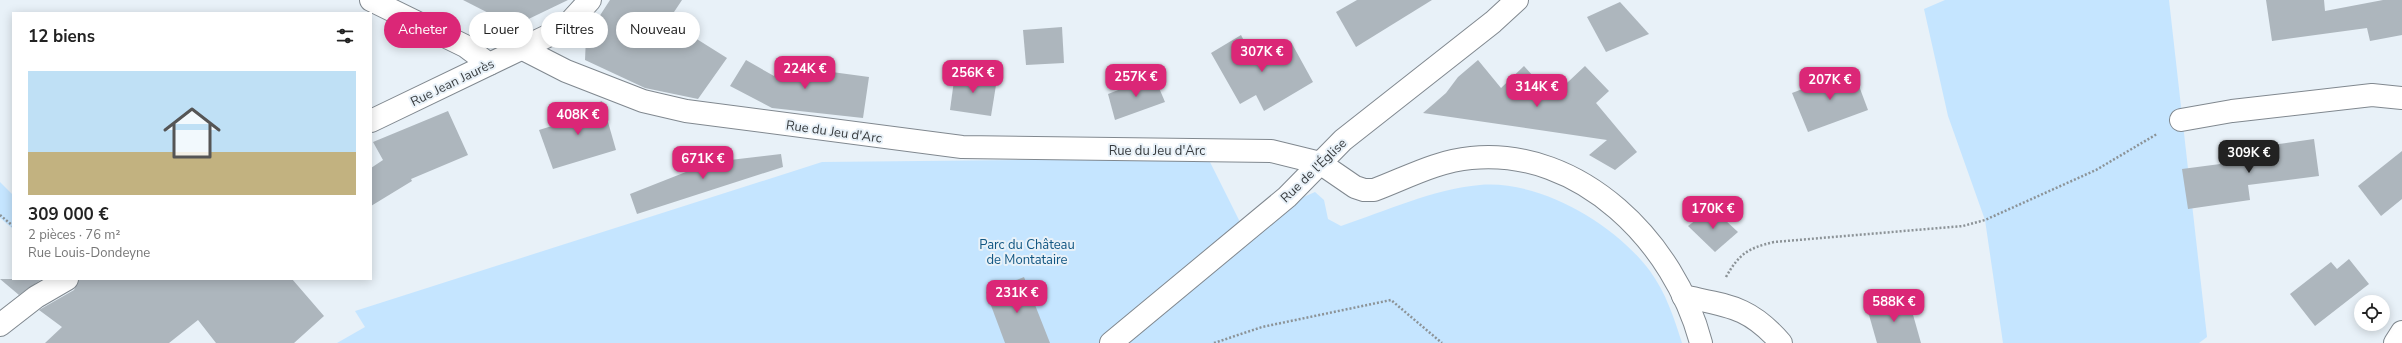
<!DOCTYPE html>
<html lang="fr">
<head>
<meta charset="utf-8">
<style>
	:root { --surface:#fff; --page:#f6f6f6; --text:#222; --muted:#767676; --line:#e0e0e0; --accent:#db2777 }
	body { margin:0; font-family:"Nunito Sans",sans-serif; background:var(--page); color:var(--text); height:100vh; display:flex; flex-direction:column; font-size:15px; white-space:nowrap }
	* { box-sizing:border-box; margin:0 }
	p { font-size:13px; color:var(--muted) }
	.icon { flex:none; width:22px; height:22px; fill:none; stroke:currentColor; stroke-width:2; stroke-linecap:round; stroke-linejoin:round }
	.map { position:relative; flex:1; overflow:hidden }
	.sheet { position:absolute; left:12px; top:12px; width:360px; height:268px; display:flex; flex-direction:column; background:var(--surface); border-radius:0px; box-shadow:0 2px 10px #0003 }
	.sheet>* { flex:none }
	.hud { position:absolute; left:384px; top:12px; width:380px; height:36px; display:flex; gap:8px }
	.tools { position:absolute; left:2354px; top:295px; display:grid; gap:8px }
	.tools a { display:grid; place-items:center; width:36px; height:36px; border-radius:50%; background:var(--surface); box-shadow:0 2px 10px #0003; font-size:20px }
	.price { position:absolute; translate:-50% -34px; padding:0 9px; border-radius:8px; background:var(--accent); color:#fff; font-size:13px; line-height:26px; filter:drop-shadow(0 1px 2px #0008) }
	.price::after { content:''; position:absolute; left:50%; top:24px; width:12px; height:9px; margin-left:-6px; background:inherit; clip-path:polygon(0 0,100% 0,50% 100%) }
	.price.active { background:#222; color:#fff }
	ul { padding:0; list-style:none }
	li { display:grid; align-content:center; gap:8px; height:212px; padding:0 16px }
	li+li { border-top:1px solid var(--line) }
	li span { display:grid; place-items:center; height:124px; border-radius:0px; color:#555 }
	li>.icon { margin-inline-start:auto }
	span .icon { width:72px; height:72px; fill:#fffc; stroke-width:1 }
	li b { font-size:17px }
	h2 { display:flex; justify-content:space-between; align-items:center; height:48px; padding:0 16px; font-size:17px }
	.chip { padding:0 14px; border-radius:18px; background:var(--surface); box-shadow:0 2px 10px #0003; font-size:14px; line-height:36px }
	.chip.active { background:var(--accent); color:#fff }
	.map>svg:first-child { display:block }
</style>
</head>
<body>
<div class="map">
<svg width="2402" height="343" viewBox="0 0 2402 343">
	<rect width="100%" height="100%" fill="#e8f1f8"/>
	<g fill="#c5e5ff">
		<polygon points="1945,0 2169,0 2207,337 2199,343 2003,343 1985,220 1948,116 1924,9"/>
		<path d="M 1208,158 L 1241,224 L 1315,192 L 1324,200 L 1328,219 L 1341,226 C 1386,211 1433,189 1480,185 C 1541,180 1615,224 1650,271 C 1666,293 1674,318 1682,343 L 337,343 L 365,327 L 355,311 L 822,162 Z"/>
		<polygon points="0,182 13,195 13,229 0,218"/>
	</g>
	<g fill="#adb6bd">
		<polygon points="463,0 568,0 514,26"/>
		<polygon points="610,0 682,0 668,21 727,58 698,99 645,88 585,60 586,37"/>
		<polygon points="1357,0 1432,0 1356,47 1336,12"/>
		<polygon points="2266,0 2324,0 2325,11 2383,0 2402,0 2402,35 2370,41 2367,28 2272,41"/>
		<polygon points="1620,2 1649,34 1606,52 1587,17"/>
		<polygon points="1062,27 1064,63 1026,65 1023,30"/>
		<polygon points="1241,35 1255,62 1291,42 1313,82 1264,111 1256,95 1240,104 1211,53"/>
		<polygon points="746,60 774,76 780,65 869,77 863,118 772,108 730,86"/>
		<polygon points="1478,60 1501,88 1524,66 1552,97 1585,66 1609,91 1596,103 1637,152 1615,170 1589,155 1607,140 1423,113 1446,93 1458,77"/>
		<polygon points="1853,70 1868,110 1808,132 1792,93"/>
		<polygon points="955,73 997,79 991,116 950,110"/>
		<polygon points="1154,76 1165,102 1115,120 1108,94"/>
		<polygon points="602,101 616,150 553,169 539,130 555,125 553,119"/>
		<polygon points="448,111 468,155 411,179 412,181 371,206 371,168 383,160 373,142"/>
		<polygon points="2314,139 2319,176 2248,185 2250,200 2188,209 2182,169 2266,158 2265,146"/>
		<polygon points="2402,151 2402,199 2381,216 2358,186"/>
		<polygon points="781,154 783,167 637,214 630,194 729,155 730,160"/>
		<polygon points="1712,208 1738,232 1715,252 1688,226"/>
		<polygon points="2349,259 2369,284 2315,326 2290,294 2331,262 2337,269"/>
		<polygon points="1024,277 1050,343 1005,343 986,292"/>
		<polygon points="0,279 42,279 19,295"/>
		<polygon points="79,279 292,279 324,316 294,343 216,343 198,320 169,343 45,343 62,327 39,310 74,290"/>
		<polygon points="1908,297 1921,343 1877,343 1867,308"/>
	</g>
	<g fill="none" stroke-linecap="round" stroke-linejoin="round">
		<g stroke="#80888f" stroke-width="24">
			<g id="street">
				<polyline points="371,0 465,46 489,64"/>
				<path d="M 523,49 L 566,71 L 643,101 L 686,111 L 962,147 L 1271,151 L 1320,163 L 1355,187 L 1364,190 L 1374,190 C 1406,178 1437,161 1471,158 C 1581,147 1675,243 1701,343"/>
				<polyline points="2181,120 2232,111 2372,95 2402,98"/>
				<polyline points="371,121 558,31 570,22 590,0"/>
				<path d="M 1683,296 C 1728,306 1749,306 1781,343"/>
				<polyline points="0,325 36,297 67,279"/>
				<polyline points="1111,343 1287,197 1343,140 1493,22 1517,0"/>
				<polyline points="2395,343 2402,332"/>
			</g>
		</g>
		<g stroke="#8c9397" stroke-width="2.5" stroke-dasharray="2 2" stroke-linecap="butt">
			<polyline points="0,215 13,226"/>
			<path d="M 1726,277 C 1739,254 1748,248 1774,242 L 1963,226 L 1985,220 L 2096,170 L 2157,134"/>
			<polyline points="1214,343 1262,327 1391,300 1442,343"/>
		</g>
		<use href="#street" stroke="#fff" stroke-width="22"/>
	</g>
	<g text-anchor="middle" stroke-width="4" stroke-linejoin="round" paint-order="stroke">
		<g font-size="13" fill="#383c3f" stroke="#e8f1f8">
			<text transform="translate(452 82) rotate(-26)" y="5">Rue Jean Jaurès</text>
			<text transform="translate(834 131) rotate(8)" y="5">Rue du Jeu d'Arc</text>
			<text x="1157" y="155">Rue du Jeu d'Arc</text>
			<text transform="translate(1313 170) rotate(-44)" y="5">Rue de l'Église</text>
		</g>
		<g font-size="13" fill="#115682" stroke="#e8f1f8">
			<text x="1027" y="249">Parc du Château<tspan x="1027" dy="15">de Montataire</tspan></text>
		</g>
	</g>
</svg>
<div class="tools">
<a><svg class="icon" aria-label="locate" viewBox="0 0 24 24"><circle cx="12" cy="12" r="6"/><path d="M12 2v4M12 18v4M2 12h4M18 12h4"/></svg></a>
</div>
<b class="price" style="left:1262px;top:73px">307K €</b>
<b class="price" style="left:805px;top:90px">224K €</b>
<b class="price" style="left:973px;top:94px">256K €</b>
<b class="price" style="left:1136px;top:98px">257K €</b>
<b class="price" style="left:1830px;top:101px">207K €</b>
<b class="price" style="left:1537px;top:108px">314K €</b>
<b class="price" style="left:578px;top:136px">408K €</b>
<b class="price active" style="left:2249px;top:174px">309K €</b>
<b class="price" style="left:703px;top:180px">671K €</b>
<b class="price" style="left:1713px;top:230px">170K €</b>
<b class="price" style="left:1017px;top:314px">231K €</b>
<b class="price" style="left:1894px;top:323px">588K €</b>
<div class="hud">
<a class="chip active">Acheter</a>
<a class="chip">Louer</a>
<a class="chip">Filtres</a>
<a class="chip">Nouveau</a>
</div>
<section class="sheet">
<h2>12 biens<svg class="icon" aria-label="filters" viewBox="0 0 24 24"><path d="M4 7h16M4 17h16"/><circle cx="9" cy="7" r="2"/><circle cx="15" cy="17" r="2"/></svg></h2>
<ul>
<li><span style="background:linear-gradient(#bfe0f5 65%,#c2b280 0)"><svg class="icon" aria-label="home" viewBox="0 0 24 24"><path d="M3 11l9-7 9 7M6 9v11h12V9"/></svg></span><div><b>309 000 €</b><p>2 pièces · 76 m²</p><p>Rue Louis-Dondeyne</p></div></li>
</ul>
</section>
</div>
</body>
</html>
